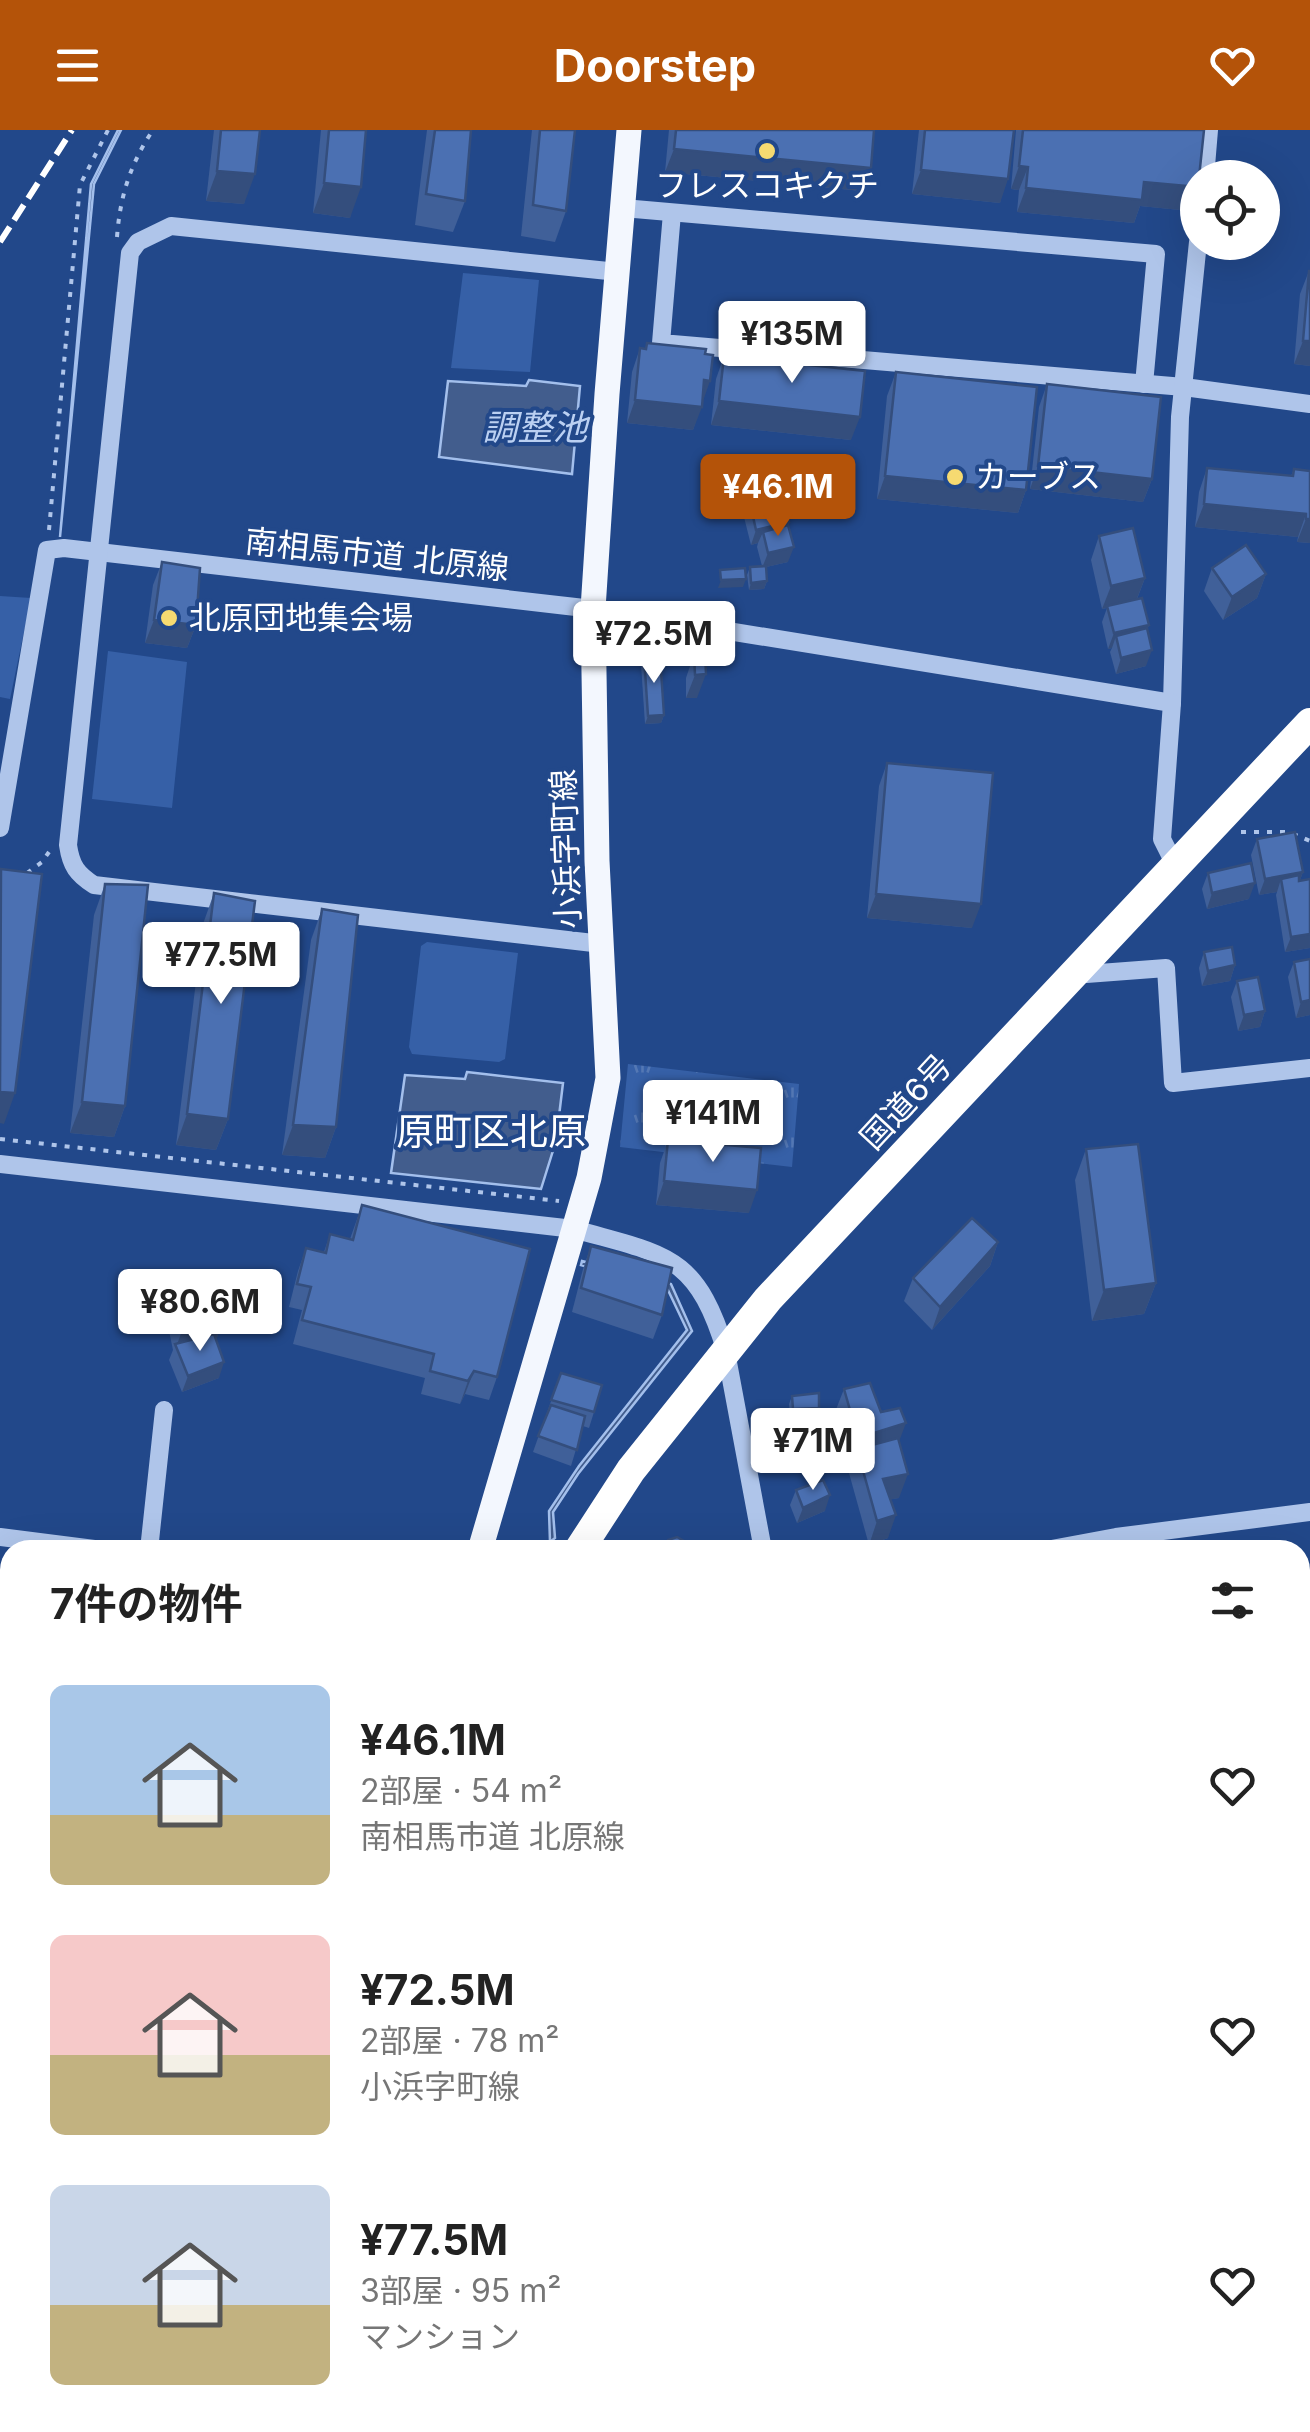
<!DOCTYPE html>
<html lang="ja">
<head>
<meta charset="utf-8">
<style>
	:root { --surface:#fff; --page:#f2f2f2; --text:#222; --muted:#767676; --accent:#b45309 }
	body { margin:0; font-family:Inter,"Noto Sans JP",sans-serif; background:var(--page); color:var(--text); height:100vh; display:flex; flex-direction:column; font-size:38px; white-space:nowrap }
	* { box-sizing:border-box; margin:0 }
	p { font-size:32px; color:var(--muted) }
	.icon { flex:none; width:55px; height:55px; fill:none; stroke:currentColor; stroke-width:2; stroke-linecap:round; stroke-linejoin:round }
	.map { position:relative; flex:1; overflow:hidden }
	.drawer { position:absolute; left:0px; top:1410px; width:1310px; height:892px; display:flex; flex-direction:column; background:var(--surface); border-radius:30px 30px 0 0; box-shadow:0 10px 40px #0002 }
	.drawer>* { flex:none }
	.controls { position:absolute; left:1180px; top:30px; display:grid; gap:20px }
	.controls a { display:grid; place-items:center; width:100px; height:100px; border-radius:50%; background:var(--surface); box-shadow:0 10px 40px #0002; font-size:50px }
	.price { position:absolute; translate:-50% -85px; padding:0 22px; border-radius:10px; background:#fff; color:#222; font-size:32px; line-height:65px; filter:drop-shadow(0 2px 5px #0008) }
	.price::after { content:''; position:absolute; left:50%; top:60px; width:30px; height:22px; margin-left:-15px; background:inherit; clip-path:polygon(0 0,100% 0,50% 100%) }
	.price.selected { background:var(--accent); color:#fff }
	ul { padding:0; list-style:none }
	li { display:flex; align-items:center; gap:30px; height:250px; padding:0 50px }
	li span { display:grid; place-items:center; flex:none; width:280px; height:200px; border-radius:15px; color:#555 }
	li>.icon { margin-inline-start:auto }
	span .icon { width:120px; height:120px; fill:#fffc; stroke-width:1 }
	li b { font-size:42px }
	h2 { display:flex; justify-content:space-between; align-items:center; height:120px; padding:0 50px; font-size:42px }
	header { display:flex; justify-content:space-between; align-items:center; height:130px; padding:0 50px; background:var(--accent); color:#fff; font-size:45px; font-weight:700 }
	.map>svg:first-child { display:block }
</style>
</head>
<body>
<header><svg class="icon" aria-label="menu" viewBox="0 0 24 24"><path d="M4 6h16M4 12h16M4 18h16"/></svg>Doorstep<svg class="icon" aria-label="heart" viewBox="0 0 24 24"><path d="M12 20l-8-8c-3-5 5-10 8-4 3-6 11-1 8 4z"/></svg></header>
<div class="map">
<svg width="1310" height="2302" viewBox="0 0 1310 2302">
	<defs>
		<pattern id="grass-tufts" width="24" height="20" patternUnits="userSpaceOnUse" patternTransform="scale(2.5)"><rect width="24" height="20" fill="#3660a7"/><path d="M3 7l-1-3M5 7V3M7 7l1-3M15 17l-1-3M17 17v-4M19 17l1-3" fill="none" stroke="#5478b4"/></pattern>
	</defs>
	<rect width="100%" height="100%" fill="#22488a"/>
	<polygon fill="url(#grass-tufts)" points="628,934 799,954 792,1037 620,1017"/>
	<g fill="#3660a7">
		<polygon points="463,143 539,150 530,242 451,238"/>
		<polygon points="0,466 31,468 10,569 0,567"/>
		<polygon points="108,521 187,532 172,678 92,669"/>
		<polygon points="427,812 518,823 505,929 499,932 412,924 409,917 421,816"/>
	</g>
	<g fill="#425d8d" stroke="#a3bfec" stroke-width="2.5">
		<polygon points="118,0 121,0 94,54 60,407 91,54"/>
		<polygon points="529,250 580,256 572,344 439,327 448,251 526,256"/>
		<polygon points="467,942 563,953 556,1011 541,1059 391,1043 405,945 465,949"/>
		<polygon points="582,1131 671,1154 692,1201 578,1344 553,1382 555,1408 550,1412 549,1381 579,1336 687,1200 667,1158 581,1135"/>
	</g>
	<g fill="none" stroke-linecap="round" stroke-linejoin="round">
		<g stroke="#afc5ea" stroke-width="4" stroke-dasharray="5 8" stroke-linecap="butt">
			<path d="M 117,107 C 120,67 130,34 153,0"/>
			<polyline points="49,400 80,55 108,0"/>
			<polyline points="1241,702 1289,702 1310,711"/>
			<polyline points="27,743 42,732 49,722"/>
			<polyline points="0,1009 559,1071"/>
			<polyline points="1300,2137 1310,2136"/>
			<polyline points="445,2292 448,2302"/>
		</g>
		<g stroke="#afc5ea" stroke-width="18">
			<polyline points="1205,48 1209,0"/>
			<polyline points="623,78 1156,124 1144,254"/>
			<polyline points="672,83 661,213 1184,257 1310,274"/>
			<polyline points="1172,573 1180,287 1198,112"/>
			<polyline points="0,698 47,420 64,418 593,479 1172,573 1162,709 1175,735"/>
			<path d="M 602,814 L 94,755 C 77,744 71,736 68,715 L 130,123 L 138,112 L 171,96 L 618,142"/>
			<polyline points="1073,845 1166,838 1173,953 1310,938"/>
			<path d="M 0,1034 L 574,1099 C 664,1125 696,1122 726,1222 L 763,1420"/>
			<polyline points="0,1407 102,1420"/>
			<polyline points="149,1420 164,1280"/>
			<polyline points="1046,1420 1116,1407 1310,1382"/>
			<polyline points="0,1699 10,1710"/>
			<polyline points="0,2241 10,2235"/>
			<polyline points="912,2292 915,2302"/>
			<polyline points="861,2302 866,2292"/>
		</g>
		<polyline stroke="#f3f7fe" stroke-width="25" points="480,1420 589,1048 608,948 597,731 593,479 607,264 629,0"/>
		<g stroke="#fff" stroke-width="30">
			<polyline points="579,1420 631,1340 768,1169 1310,593"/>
			<polyline points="217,2302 220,2292"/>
		</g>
		<polyline stroke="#fff" stroke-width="6" stroke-dasharray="18 8" stroke-linecap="butt" points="0,112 72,0"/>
	</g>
	<g fill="#406099">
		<polygon points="214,0 260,0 244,74 206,71"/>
		<polygon points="321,0 366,0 350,88 313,83"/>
		<polygon points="427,0 471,0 465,71 453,102 415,95"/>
		<polygon points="532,0 575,0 566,81 555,112 521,106"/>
		<polygon points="669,0 874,0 871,38 862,61 665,42"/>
		<polygon points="919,0 1014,0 1000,73 912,64"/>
		<polygon points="1016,0 1204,0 1198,48 1198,60 1190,81 1140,76 1134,93 1017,82 1019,60 1011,59"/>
		<polygon points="1309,141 1310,141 1310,236 1294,234 1300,164"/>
		<polygon points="647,213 702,272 693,300 627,293 632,242 640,218 645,219"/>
		<polygon points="724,226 851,310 711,295 716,249"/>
		<polygon points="896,242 1026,360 1018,383 877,369 887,266"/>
		<polygon points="1047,254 1152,349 1143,372 1030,359 1039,277"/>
		<polygon points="1207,338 1291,346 1294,339 1310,341 1310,413 1297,412 1298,407 1195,397 1199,362"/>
		<polygon points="746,355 789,392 788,432 766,437 767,451 764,459 749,460 747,445 750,437 762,436 757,417 758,413 751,415 740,371"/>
		<polygon points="1099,406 1145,448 1137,469 1149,495 1147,500 1146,536 1116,544 1110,522 1112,518 1108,519 1102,492 1107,478 1102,479 1091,430"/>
		<polygon points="162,432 196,495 187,518 145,513 153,455"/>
		<polygon points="1212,438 1266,444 1257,468 1223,490 1204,461"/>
		<polygon points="694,524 697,568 686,568 686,548"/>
		<polygon points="644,526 664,585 661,593 645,594 641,534"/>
		<polygon points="887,633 972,798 867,788 879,656"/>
		<polygon points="1257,709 1303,742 1300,750 1310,818 1285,822 1276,765 1277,762 1259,765 1251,725"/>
		<polygon points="1208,743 1249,769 1207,779 1202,759"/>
		<polygon points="105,754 125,976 114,1007 70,1003 94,785"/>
		<polygon points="214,763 228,989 216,1020 176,1015 203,794"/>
		<polygon points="322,779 336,997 325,1028 282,1025 311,810"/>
		<polygon points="1204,822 1235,835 1230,851 1202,856 1199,838"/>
		<polygon points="1310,829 1310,885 1296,888 1288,847 1294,832"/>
		<polygon points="1237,851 1265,881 1260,897 1238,901 1231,867"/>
		<polygon points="668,1010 749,1083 656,1075 660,1033"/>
		<polygon points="1086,1019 1156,1153 1144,1184 1092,1191 1075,1050"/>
		<polygon points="362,1075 497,1247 489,1270 465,1264 460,1274 421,1264 425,1248 293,1214 302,1180 289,1177 298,1141 306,1118 324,1122 330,1104 350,1109"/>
		<polygon points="998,1112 990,1136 932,1200 904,1171 913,1148"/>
		<polygon points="591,1116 662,1185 653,1209 572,1182 583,1139"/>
		<polygon points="174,1159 224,1187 216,1210 219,1248 182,1262 169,1230 173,1220 165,1182"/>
		<polygon points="561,1243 594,1282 589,1298 583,1296 571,1336 533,1322"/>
		<polygon points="844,1259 881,1282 899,1312 899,1368 891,1369 888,1408 869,1415 849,1343 853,1330 849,1331 835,1282"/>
		<polygon points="792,1266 819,1278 816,1285 790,1287 789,1274"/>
		<polygon points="796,1360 825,1381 797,1393 790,1375"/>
		<polygon points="10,1452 10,1645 0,1644 0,1484 1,1475"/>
		<polygon points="10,2106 10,2162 0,2159 0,2107"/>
		<polygon points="59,2292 100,2292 97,2302 59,2302"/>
		<polygon points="126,2292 185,2292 181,2302 125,2302"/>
	</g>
	<g fill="#344e7d">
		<polygon points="674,19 871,38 862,61 665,42"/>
		<polygon points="1019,36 1028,37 1019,60 1011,59"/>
		<polygon points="921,40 1008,49 1000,73 912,64"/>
		<polygon points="217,41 255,44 244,74 206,71"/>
		<polygon points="1144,52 1198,57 1190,81 1140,76 1134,93 1017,82 1026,58"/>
		<polygon points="324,53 361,57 350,88 313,83"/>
		<polygon points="1303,211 1310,211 1310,236 1294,234"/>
		<polygon points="704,250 710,251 702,274"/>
		<polygon points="635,270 702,277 693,300 627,293"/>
		<polygon points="719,271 860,287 851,310 711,295"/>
		<polygon points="1038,336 1152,349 1143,372 1030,359"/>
		<polygon points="885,346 1026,360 1018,383 877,369"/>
		<polygon points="1204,374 1306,384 1298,407 1195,397"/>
		<polygon points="1306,389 1310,389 1310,413 1297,412"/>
		<polygon points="789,392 783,408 763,402 758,413 751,415 756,400"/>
		<polygon points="794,417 788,432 762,438 768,423"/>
		<polygon points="1266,444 1257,468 1223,490 1232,467"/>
		<polygon points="1145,448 1136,471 1102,479 1111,456"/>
		<polygon points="746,449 743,457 718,458 721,450"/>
		<polygon points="767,451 764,459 749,460 751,453"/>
		<polygon points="154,490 196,495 187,518 145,513"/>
		<polygon points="1149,495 1143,510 1116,506 1112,518 1108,519 1114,503"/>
		<polygon points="1152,520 1146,536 1116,544 1121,528"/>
		<polygon points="706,544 697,568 686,568 695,545"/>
		<polygon points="664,585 661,593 645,594 648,586"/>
		<polygon points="1303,742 1297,758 1281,749 1277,762 1259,765 1265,749"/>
		<polygon points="1255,753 1249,769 1207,779 1212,763"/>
		<polygon points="876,764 981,774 972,798 867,788"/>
		<polygon points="1310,804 1310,818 1285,822 1291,807"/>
		<polygon points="1235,835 1230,851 1202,856 1208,841"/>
		<polygon points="1310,870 1310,885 1296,888 1301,872"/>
		<polygon points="1265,881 1260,897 1238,901 1244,885"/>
		<polygon points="0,962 15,963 4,994 0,993"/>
		<polygon points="82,972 125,976 114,1007 70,1003"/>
		<polygon points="187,984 228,989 216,1020 176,1015"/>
		<polygon points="293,995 336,997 325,1028 282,1025"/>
		<polygon points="664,1051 757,1060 749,1083 656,1075"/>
		<polygon points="998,1112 990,1136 932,1200 940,1177"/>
		<polygon points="1156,1153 1144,1184 1092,1191 1104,1160"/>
		<polygon points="224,1187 216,1211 176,1217 182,1201"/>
		<polygon points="224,1232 219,1248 182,1262 188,1246"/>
		<polygon points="474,1241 465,1264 460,1274 468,1251"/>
		<polygon points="819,1278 816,1285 790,1287 793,1279"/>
		<polygon points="906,1293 897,1317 857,1319 853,1330 849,1331 858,1308"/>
		<polygon points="908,1344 899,1368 875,1372 883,1349"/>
		<polygon points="830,1365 825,1381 797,1393 803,1378"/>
		<polygon points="896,1385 888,1408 869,1415 877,1391"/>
		<polygon points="0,1620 10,1621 10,1645 0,1644"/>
		<polygon points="175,2292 180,2292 177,2302 165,2302"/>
		<polygon points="1042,2292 1074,2292 1071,2301 1040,2297"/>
		<polygon points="67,2293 100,2295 97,2302 63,2302"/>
	</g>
	<g fill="#4b70b2" stroke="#344e7d" stroke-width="2.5">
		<polygon points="221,0 260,0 255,44 217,41"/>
		<polygon points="329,0 366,0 361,57 324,53"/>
		<polygon points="435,0 471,0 465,71 426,64"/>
		<polygon points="540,0 575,0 566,81 533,75"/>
		<polygon points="676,0 874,0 871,38 674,19"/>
		<polygon points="925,0 1014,0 1008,49 921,40"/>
		<polygon points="1023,0 1204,0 1198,57 1144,52 1142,70 1026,58 1028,37 1019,36"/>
		<polygon points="1309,141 1310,141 1310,211 1303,211"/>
		<polygon points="647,213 706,219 705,224 713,225 710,251 704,250 702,277 635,270 640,218 646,219"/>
		<polygon points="724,226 865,241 860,287 719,271"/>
		<polygon points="896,242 1037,257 1026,360 885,346"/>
		<polygon points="1047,254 1161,267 1152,349 1038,336"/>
		<polygon points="1207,338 1293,346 1294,339 1310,341 1310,389 1306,389 1306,384 1204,374"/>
		<polygon points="779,348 789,392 756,400 746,355"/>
		<polygon points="788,395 794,417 768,423 763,402"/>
		<polygon points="1133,398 1145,448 1111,456 1099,406"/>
		<polygon points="1246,415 1266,444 1232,467 1212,438"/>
		<polygon points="162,432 200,438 196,495 154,490"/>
		<polygon points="766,436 767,451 751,453 750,437"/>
		<polygon points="745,438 746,449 721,450 720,440"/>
		<polygon points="1142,468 1149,495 1114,503 1107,476"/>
		<polygon points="1147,498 1152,520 1121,528 1116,506"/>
		<polygon points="694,524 705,524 706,544 695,545"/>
		<polygon points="660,525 664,585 648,586 644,526"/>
		<polygon points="887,633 993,643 981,774 876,764"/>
		<polygon points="1295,702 1303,742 1265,749 1257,709"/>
		<polygon points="1251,733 1255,753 1212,763 1208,743"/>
		<polygon points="1,739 42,744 15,963 0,962"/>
		<polygon points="1299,745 1299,751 1310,749 1310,804 1291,807 1281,749"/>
		<polygon points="105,754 148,755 125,976 82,972"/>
		<polygon points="214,763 255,771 228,989 187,984"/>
		<polygon points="322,779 358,785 336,997 293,995"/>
		<polygon points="1232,817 1235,835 1208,841 1204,822"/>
		<polygon points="1310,829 1310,870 1301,872 1294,832"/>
		<polygon points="1258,847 1265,881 1244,885 1237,851"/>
		<polygon points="668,1010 761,1018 757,1060 664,1051"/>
		<polygon points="1138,1014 1156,1153 1104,1160 1086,1019"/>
		<polygon points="362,1075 530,1119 497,1247 474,1241 468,1251 430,1241 434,1224 302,1190 311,1157 297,1154 306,1118 326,1123 330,1104 353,1110"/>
		<polygon points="972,1088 998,1112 940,1177 913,1148"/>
		<polygon points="591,1116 672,1138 662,1185 581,1158"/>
		<polygon points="211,1145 224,1187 182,1201 174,1159"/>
		<polygon points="214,1204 224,1232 188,1246 175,1214"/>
		<polygon points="561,1243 602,1255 594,1282 551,1270"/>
		<polygon points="870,1253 881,1282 900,1278 906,1293 858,1308 844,1259"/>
		<polygon points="819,1263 819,1278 793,1279 792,1266"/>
		<polygon points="551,1275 585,1286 577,1320 538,1306"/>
		<polygon points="898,1308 908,1344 883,1349 896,1385 877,1391 857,1319"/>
		<polygon points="823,1350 830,1365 803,1378 796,1360"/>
		<polygon points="677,1407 700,1420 663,1420 668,1410"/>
		<polygon points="41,1412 115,1420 40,1420"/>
		<polygon points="9,1452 10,1452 10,1621 0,1620 0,1543"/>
		<polygon points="10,2106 10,2144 3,2142 0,2107"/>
		<polygon points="100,2292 100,2295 67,2293 67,2292"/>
		<polygon points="142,2292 175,2292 165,2302 153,2302 145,2298"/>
		<polygon points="1008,2292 1038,2292 1037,2302 1007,2302"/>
		<polygon points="1075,2294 1094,2295 1093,2302 1073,2302"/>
	</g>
	<g fill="#f6da71" stroke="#22488a" stroke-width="4">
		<circle cx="767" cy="21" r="10"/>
		<circle cx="955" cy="347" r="10"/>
		<circle cx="169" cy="488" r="10"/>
	</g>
	<g text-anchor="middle" stroke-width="8" stroke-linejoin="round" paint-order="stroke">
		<g font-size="32" fill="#fff" stroke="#22488a" text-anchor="start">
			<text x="767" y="67" text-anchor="middle">フレスコキクチ</text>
			<text x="975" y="358">カーブス</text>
			<text x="189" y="499">北原団地集会場</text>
		</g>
		<g font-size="32" fill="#fff" stroke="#22488a">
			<text transform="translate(377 425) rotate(6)" y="11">南相馬市道 北原線</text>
			<text transform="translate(566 719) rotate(-92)" y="11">小浜字町線</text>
			<text transform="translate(906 972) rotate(-47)" y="11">国道6号</text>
		</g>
		<g font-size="35" font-style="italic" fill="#bbd0f2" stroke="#22488a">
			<text x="535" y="310">調整池</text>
		</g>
		<g font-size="38" fill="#fff" stroke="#22488a">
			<text x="491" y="1015">原町区北原</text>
		</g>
	</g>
</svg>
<div class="controls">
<a><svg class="icon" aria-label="locate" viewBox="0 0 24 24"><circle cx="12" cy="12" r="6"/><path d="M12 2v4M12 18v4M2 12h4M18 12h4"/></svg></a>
</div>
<b class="price" style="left:792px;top:256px">¥135M</b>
<b class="price selected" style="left:778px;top:409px">¥46.1M</b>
<b class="price" style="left:654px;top:556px">¥72.5M</b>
<b class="price" style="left:221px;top:877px">¥77.5M</b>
<b class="price" style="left:713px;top:1035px">¥141M</b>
<b class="price" style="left:200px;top:1224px">¥80.6M</b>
<b class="price" style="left:813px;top:1363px">¥71M</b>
<section class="drawer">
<h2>7件の物件<svg class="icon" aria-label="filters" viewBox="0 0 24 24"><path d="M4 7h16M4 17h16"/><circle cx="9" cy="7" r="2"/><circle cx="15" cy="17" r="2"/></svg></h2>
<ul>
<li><span style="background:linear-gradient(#a9c7e8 65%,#c2b280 0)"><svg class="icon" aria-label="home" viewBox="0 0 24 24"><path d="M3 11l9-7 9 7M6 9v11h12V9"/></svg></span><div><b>¥46.1M</b><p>2部屋 · 54 m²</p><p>南相馬市道 北原線</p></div><svg class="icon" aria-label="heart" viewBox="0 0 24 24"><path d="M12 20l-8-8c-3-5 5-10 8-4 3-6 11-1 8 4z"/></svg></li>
<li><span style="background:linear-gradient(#f6c9c9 60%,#c2b280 0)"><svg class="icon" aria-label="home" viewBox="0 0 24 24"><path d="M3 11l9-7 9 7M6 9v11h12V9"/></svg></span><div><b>¥72.5M</b><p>2部屋 · 78 m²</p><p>小浜字町線</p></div><svg class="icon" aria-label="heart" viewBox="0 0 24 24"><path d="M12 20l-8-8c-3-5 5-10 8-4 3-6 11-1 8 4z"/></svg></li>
<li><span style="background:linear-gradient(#c9d6e8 60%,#c2b280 0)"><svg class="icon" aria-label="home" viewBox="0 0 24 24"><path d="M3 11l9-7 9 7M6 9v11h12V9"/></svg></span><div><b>¥77.5M</b><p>3部屋 · 95 m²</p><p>マンション</p></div><svg class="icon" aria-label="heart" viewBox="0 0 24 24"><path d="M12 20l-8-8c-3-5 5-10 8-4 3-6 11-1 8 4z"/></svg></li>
</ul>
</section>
</div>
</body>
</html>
